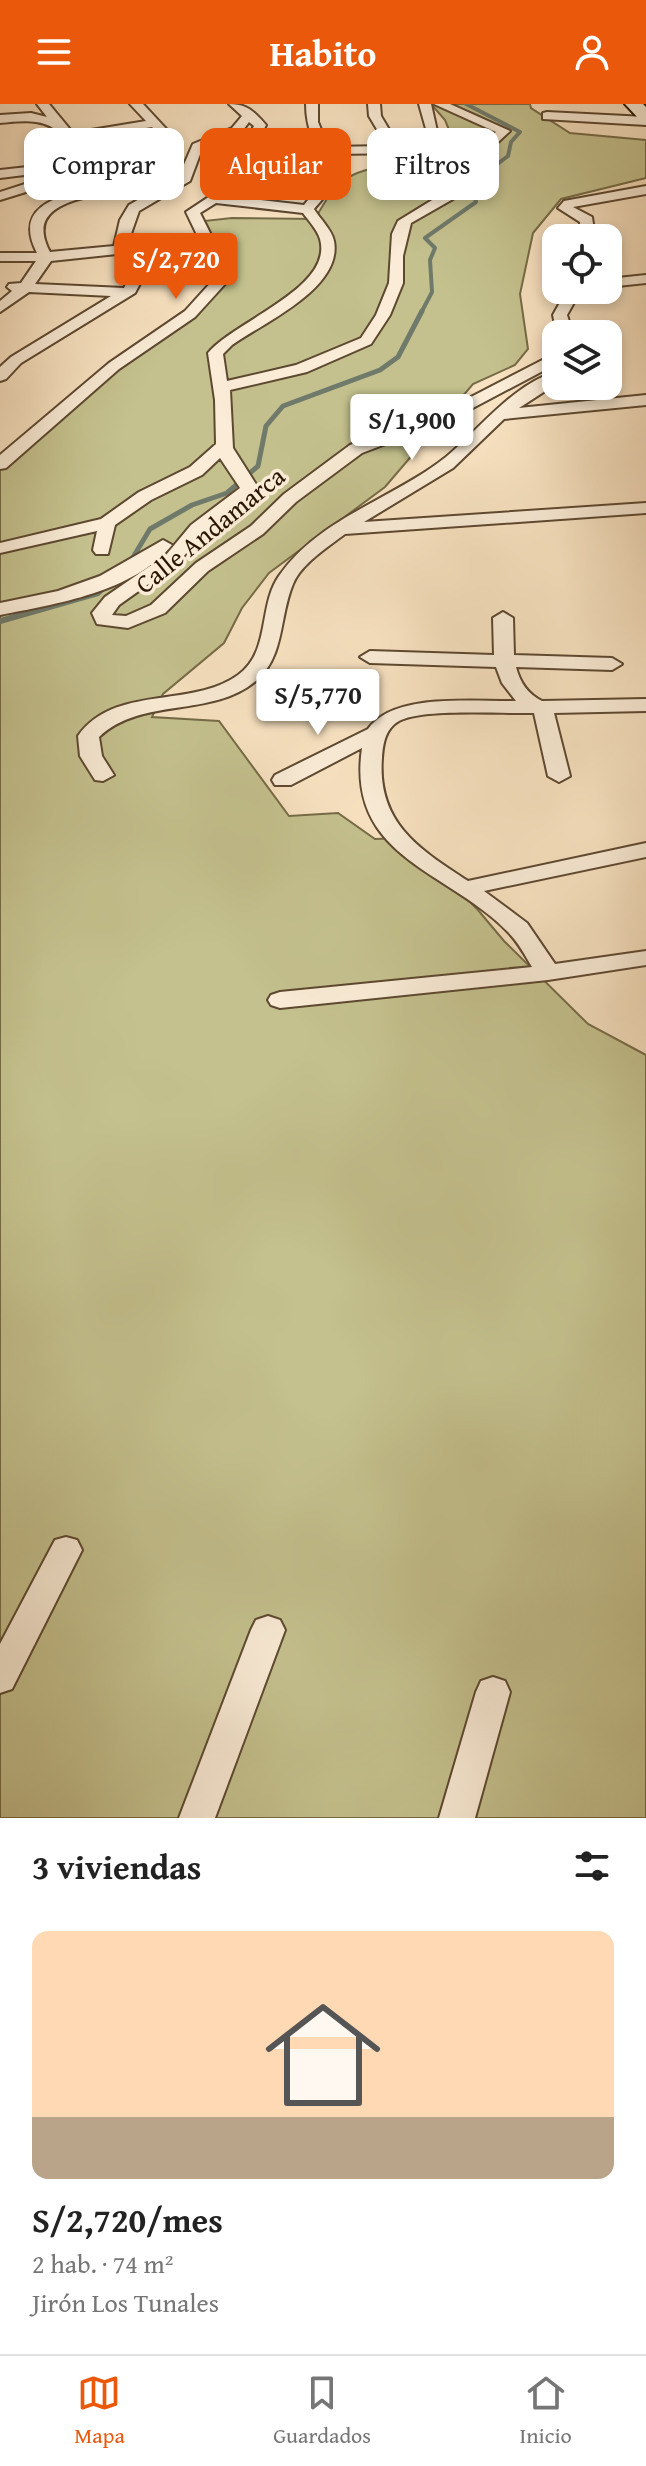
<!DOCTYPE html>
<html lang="es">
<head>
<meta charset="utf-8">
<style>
	:root { --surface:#fff; --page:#f2f2f2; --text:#222; --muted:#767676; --line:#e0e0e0; --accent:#ea580c }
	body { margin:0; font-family:"Gentium Book Plus",serif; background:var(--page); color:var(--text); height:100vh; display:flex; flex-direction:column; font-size:30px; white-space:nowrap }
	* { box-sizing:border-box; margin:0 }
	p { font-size:26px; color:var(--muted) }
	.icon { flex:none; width:44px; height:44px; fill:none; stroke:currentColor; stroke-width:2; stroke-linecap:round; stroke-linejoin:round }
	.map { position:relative; height:1714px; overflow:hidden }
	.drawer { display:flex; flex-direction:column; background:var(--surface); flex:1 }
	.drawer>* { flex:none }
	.hud { position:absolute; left:24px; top:24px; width:598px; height:72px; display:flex; gap:16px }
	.fabs { position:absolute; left:542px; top:120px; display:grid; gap:16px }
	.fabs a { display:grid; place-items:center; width:80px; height:80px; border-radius:16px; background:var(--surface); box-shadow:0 4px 12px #0003; font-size:40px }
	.price { position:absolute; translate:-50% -68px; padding:0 18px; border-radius:8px; background:#fff; color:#222; font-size:26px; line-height:52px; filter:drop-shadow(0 2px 4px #0008) }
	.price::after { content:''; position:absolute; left:50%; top:48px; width:24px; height:18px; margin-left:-12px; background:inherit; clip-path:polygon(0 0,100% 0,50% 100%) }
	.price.on { background:var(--accent); color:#fff }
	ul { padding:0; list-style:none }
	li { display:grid; align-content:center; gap:16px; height:424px; padding:0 32px }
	li span { display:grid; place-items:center; height:248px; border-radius:16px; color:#555 }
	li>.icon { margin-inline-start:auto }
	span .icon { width:144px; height:144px; fill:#fffc; stroke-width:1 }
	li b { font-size:34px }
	h2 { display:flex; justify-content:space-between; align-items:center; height:96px; padding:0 32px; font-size:34px }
	.tag { padding:0 28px; border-radius:16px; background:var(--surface); box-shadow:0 4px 12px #0003; font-size:28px; line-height:72px }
	.tag.on { background:var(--accent); color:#fff }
	header { display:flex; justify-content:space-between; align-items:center; height:104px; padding:0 32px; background:var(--accent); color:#fff; font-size:36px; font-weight:600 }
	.dock { display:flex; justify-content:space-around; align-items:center; height:112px; border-top:2px solid var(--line); background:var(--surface); font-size:22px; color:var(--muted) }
	.dock a { display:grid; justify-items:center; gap:4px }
	.dock .on { color:var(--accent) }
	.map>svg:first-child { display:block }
</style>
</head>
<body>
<header><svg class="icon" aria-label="menu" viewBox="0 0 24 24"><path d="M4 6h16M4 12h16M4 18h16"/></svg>Habito<svg class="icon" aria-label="person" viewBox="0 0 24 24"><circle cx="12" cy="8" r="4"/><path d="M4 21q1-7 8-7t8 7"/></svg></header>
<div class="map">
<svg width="646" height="1714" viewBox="0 0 646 1714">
	<rect width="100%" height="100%" fill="#f8e2c1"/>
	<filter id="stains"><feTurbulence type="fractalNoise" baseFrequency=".0025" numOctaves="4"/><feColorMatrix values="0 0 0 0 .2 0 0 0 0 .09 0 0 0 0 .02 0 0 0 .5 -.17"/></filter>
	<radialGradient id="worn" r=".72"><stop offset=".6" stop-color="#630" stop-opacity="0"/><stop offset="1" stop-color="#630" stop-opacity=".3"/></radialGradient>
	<path fill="#c4c18e" stroke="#766b47" stroke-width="2" d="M 431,0 L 530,0 L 531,4 L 570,29 L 646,36 L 646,74 L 561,95 L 533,129 L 520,190 L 528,245 L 515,261 L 473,280 L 385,383 L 269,469 L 242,504 L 224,539 L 163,590 L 152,613 L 219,617 L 289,712 L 338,709 L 375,735 L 407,734 L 478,806 L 504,837 L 588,920 L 646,951 L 646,1714 L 0,1714 L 0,365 L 107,271 L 193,212 L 227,169 L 204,117 L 232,114 L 315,115 C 322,103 330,87 341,78 C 375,53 423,68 452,33 L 445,16 Z"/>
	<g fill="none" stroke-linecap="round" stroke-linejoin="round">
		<polyline stroke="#6f7a6b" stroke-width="4" points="421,209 432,188 430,156 435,144 425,134 476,98 472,79 508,52 511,38 520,28 466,0"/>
		<polyline stroke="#6f7a6b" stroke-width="5" points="132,455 150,425 192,401 227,389 258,362 266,322 283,302 380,266 398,253 422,207"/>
		<polyline stroke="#6f7a6b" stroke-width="6" points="0,517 98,489 106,481"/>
		<g stroke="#5d4830" stroke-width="4">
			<g id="street">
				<path d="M 37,0 L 49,0 L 73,29 L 146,17 L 130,0 L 143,0 L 170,29 C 166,46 156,67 140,76 C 107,96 19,90 50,148 L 114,142 L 120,116 L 129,101 L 179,72 L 193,40 L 232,24 L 242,12 L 229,0 C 248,0 254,8 266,21 L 252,48 L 264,66 L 226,92 L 304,101 L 324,76 L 326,62 C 315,42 306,25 306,0 L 318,0 L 318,18 L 328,43 L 387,42 L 369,12 L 368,0 L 380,0 L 381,12 L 397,39 L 430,39 L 419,0 L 431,0 L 441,45 L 410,49 L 332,50 C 345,74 329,87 314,105 C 320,115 332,126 334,137 C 343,184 263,219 232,241 L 223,250 L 227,277 L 296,261 L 361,234 L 376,211 L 389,179 L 392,130 L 398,117 L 442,90 C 446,44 466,53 496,28 L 434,0 L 450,0 L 510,27 L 497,39 L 463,58 L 453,95 L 411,119 L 403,152 L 403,179 L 390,211 L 371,240 L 307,268 L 230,286 L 233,344 L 259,385 L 203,429 L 178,459 L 119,501 L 112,511 L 126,512 L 151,501 L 196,459 L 251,422 L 284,390 L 350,341 L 442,308 L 556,249 L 556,260 L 454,314 L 362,349 L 296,398 L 263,430 L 208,467 L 165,509 L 128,524 L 97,520 L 92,509 L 105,493 L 166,451 L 191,421 L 240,384 L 220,354 L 202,371 L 151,396 L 115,421 L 108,450 L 96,450 L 93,446 L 97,427 L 0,449 L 0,439 L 101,415 L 139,388 L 190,363 L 216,340 L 215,296 L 208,249 C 234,217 334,184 320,135 C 317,125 308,116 303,109 L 216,99 L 200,109 L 212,133 L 230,152 L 232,167 L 225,180 L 195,213 L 119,265 L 6,364 L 0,365 L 0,351 L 109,259 L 185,207 L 214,175 L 218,167 L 216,153 L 199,135 L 186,108 L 251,65 L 240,48 L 254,22 L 249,18 L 240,30 L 202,45 L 190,77 L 139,107 L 127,141 L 143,174 L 135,189 L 21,259 L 6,275 L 0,277 L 0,263 L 11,253 L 111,192 L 29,188 L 0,208 L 0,197 L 12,187 L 7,183 L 9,180 L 21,179 L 36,157 L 0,157 L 0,149 L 37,149 C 4,85 98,91 132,70 C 146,62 154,45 158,30 L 152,23 L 72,36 L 56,42 L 57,67 L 0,74 L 0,66 L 46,61 L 44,40 L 62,32 C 47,13 22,17 0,19 L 0,11 L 31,9 L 47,13 ZM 117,150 L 129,174 L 124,184 L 35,180 L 51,157 Z"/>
				<polygon points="547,8 646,13 646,21 543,15 543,9"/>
				<polygon points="50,72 55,73 55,79 0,96 0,88"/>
				<polygon points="646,82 646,90 573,103 592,113 595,134 581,134 580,118 558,104 564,97"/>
				<polygon points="646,171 646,179 608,183 608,175"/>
				<polygon points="567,186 581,186 567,211 573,230 557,230 553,211"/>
				<path d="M 556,268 L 556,280 L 519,304 L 646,291 L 646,301 L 504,315 L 453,364 L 364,418 L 646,399 L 646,409 L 345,430 C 328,443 301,460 293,480 C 279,513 285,551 257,576 C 212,615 143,592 99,633 L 102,652 L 114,671 L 103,677 L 95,676 L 80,652 L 78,632 C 115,580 191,605 238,571 C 271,547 258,502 279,472 C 319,414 393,395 446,353 C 479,326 513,280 556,268 Z"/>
				<path d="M 163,436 L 172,441 C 134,488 56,500 0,511 L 0,499 L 58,487 L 100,472 Z"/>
				<path d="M 503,508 L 513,514 L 514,551 L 612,554 L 622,560 L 612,566 L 516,563 C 520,579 528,590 542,597 L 646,595 L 646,607 L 554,609 L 570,672 L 559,678 L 548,672 L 534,609 C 503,610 423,604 399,617 C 385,625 383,640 382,654 C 377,719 419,745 468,777 L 646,739 L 646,753 L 484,787 L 527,819 L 555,860 L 646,847 L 646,861 L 548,876 L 280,904 L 271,901 L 268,896 L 271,891 L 280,888 L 532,863 C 525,851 518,838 508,828 C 448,766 346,754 362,644 L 291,681 L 275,681 L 272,676 L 275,671 L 368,625 C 394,588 474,598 516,597 L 502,579 L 496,563 L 370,559 L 360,553 L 370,547 L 494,551 L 493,514 Z"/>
				<polygon points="66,1433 77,1436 82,1446 12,1585 0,1589 0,1540 55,1436"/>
				<polygon points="268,1512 280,1516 285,1526 215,1714 179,1714 251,1526 256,1516"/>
				<polygon points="493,1573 505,1577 510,1588 475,1714 439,1714 476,1588 481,1577"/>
			</g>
		</g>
		<g stroke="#291500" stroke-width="4">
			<polygon id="secondary" points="625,0 643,0 646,3 646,17 640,16"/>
		</g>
		<use href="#street" fill="#faecd7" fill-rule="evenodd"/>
		<use href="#secondary" fill="#faecd7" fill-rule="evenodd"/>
	</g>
	<g text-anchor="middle" stroke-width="7" stroke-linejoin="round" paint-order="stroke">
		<g font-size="26" fill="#291500" stroke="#faecd7">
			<text transform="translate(210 426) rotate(-39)" y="9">Calle Andamarca</text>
		</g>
	</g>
	<rect width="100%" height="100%" filter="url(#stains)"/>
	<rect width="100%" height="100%" fill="url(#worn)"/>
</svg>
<div class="fabs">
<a><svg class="icon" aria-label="locate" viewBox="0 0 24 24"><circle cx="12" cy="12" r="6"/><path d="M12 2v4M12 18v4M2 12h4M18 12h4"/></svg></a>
<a><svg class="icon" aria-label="layers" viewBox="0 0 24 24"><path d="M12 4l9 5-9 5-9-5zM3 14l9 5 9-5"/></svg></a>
</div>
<b class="price on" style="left:176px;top:197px">S/2,720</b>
<b class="price" style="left:412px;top:358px">S/1,900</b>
<b class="price" style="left:318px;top:633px">S/5,770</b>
<div class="hud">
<a class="tag">Comprar</a>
<a class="tag on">Alquilar</a>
<a class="tag">Filtros</a>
</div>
</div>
<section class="drawer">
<h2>3 viviendas<svg class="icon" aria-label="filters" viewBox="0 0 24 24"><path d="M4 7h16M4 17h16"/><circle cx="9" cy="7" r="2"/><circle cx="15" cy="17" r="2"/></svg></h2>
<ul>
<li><span style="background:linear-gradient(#ffd9b3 75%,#b9a48a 0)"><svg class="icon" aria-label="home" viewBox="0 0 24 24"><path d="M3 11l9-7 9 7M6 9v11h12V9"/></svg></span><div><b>S/2,720/mes</b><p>2 hab. · 74 m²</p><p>Jirón Los Tunales</p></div></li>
</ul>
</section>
<nav class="dock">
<a class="on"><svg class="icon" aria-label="map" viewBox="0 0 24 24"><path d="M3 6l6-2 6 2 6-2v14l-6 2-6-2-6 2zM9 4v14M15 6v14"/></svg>Mapa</a>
<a><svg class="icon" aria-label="saved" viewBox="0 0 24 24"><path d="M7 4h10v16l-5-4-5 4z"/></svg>Guardados</a>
<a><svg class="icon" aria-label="home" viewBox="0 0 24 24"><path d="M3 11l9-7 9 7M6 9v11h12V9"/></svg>Inicio</a>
</nav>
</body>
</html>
